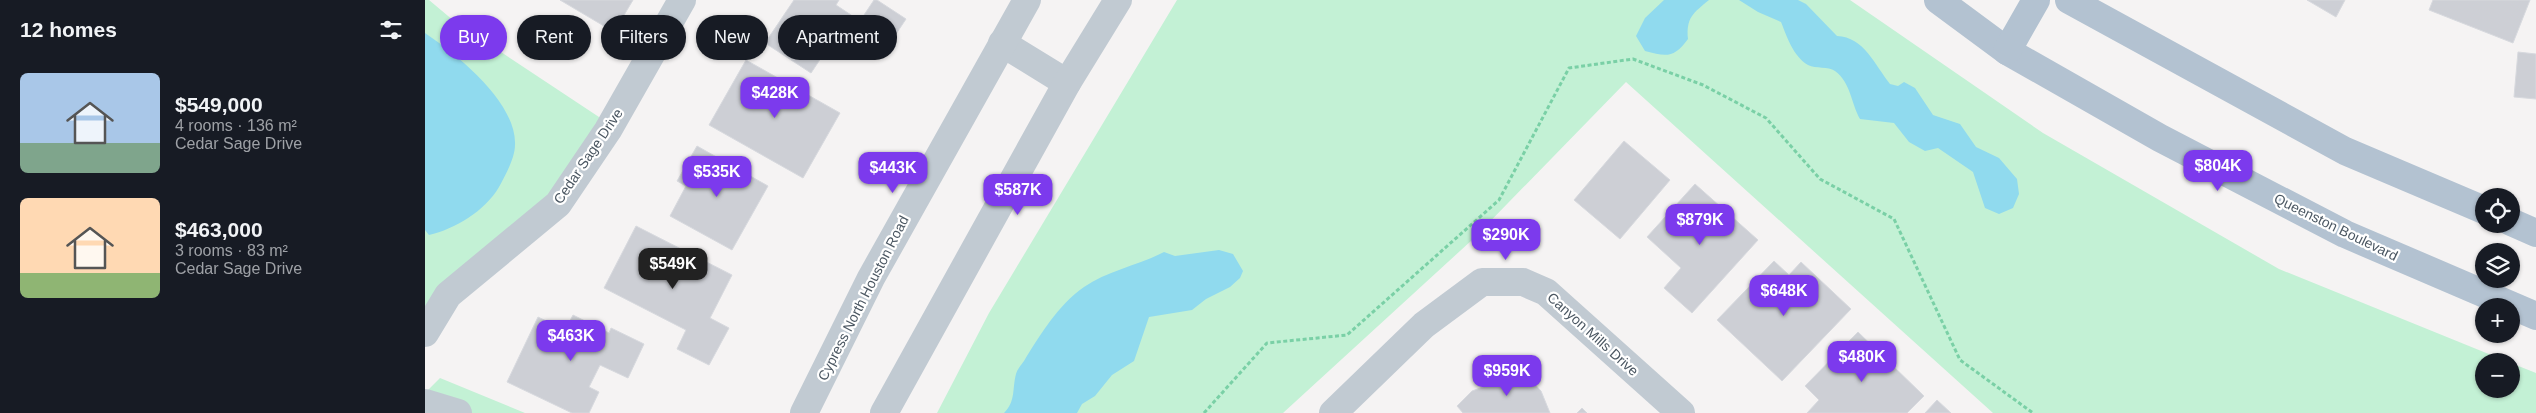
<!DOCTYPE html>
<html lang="en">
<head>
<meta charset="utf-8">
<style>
	:root { --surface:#171b24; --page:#20242c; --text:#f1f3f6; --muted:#9ea1a6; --accent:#7c3aed }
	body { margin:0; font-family:Helvetica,sans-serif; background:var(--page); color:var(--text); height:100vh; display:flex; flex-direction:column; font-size:19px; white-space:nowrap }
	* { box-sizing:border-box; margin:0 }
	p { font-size:16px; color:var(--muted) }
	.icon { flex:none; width:28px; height:28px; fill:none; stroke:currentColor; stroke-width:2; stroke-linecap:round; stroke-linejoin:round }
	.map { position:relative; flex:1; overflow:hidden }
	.drawer { display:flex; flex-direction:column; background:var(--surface); width:425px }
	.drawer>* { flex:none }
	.banner { position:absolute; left:15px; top:15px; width:475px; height:45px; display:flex; gap:10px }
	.controls { position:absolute; left:2050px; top:188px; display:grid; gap:10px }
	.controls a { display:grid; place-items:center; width:45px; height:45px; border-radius:50%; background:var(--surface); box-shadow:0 1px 4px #0004; font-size:25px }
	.price { position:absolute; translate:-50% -42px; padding:0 11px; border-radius:10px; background:var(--accent); color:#fff; font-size:16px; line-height:32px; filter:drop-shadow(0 1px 2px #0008) }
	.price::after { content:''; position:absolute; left:50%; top:30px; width:15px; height:11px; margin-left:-8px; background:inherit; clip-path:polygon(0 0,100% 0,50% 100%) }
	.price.current { background:#222; color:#fff }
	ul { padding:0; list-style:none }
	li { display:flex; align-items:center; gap:15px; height:125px; padding:0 20px }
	li span { display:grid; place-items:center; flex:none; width:140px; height:100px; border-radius:8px; color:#555 }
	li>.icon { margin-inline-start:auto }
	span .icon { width:60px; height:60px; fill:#fffc; stroke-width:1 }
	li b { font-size:21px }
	h2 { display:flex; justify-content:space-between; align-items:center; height:60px; padding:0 20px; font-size:21px }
	.tag { padding:0 18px; border-radius:22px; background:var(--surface); box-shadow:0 1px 4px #0004; font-size:18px; line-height:45px }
	.tag.current { background:var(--accent); color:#fff }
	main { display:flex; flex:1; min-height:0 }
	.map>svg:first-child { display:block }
</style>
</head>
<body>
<main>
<section class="drawer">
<h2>12 homes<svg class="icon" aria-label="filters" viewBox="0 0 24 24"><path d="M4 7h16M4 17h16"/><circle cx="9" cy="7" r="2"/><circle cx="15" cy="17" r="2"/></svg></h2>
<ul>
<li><span style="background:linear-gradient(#a9c7e8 70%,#7fa58c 0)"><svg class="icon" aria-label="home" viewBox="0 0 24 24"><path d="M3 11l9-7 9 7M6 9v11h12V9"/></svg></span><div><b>$549,000</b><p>4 rooms · 136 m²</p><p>Cedar Sage Drive</p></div></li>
<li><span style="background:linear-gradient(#ffd9b3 75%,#8fb573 0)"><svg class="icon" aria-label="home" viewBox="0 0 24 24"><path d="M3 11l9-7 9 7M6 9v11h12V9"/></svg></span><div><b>$463,000</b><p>3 rooms · 83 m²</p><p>Cedar Sage Drive</p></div></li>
</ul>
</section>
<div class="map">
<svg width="2111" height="413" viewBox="0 0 2111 413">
	<rect width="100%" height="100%" fill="#f5f3f3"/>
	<g fill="#c3f1d5">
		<polygon points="0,0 4,0 29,21 177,119 112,212 0,309"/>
		<polygon points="752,0 1425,0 1618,133 1854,269 2081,361 2059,361 2059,389 2086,389 2086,363 2111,373 2111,413 1568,413 1201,82 1047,240 858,413 512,413 564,313"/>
		<polygon points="15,378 100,413 0,413 0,390 2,391"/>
	</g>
	<g fill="#90daee">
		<path d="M 1239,0 L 1284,0 C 1268,13 1261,18 1263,39 C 1249,58 1242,57 1220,51 L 1211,36 L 1220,18 Z"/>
		<path d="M 1314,0 L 1373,0 L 1381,4 L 1412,36 C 1439,37 1450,65 1465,84 L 1473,86 L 1479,82 L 1490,88 L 1508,115 L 1535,124 L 1551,147 L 1574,158 L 1592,179 L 1594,194 L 1588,208 L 1574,214 L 1560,208 L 1548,172 L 1513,148 L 1500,151 L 1484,142 L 1469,123 L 1435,119 C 1426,103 1426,83 1410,71 C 1403,66 1391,69 1383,65 C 1368,56 1362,37 1356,22 L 1333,12 Z"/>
		<path d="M 0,33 C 31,54 92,102 90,145 C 90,158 80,176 74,187 C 60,211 30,229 4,235 L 0,230 Z"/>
		<path d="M 794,250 L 808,254 L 818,271 L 815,278 L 805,287 L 781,299 L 767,310 L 724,317 L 709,361 L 687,375 L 670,396 L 657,404 L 652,413 L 579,413 C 591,401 587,389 591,374 C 592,370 596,365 599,361 C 615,335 633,305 659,287 C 682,271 714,265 739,252 L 750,256 Z"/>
	</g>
	<g fill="#cdcfd5" stroke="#d7d9de">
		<polygon points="135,0 208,0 189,32"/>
		<polygon points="369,0 414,0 411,5 435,21 449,0 452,0 481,19 457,55 416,28 386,73 340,43"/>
		<polygon points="1882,0 1920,0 1911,17"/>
		<polygon points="2008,0 2105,0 2088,43 2004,10"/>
		<polygon points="2093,52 2111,54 2111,99 2089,97"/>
		<polygon points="321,60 415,113 378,178 284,125"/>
		<polygon points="1199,141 1245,180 1195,239 1149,200"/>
		<polygon points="272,146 343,186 307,250 245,216 261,186 252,181"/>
		<polygon points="1270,184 1333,240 1267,313 1239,288 1256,268 1222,237"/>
		<polygon points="211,226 307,275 285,318 304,328 284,365 252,349 261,330 179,288"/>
		<polygon points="1349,261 1364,275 1376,262 1426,309 1357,381 1292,320"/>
		<polygon points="148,315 184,333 186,328 219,344 203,378 175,365 164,387 174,392 164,413 147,413 82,382 113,317 140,330"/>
		<polygon points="1433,332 1499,396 1482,413 1382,413 1394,400 1380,386"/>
		<polygon points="1094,367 1116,391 1125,413 1038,413 1032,406 1047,391 1069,383 1079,374"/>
		<polygon points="1512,400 1526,413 1500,413"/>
		<polygon points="1157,408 1162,413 1152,413"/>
	</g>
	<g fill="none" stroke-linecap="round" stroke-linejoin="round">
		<polyline stroke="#7ad0a6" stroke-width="3" stroke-dasharray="4 2.5" stroke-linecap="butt" points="779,413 842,343 922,335 1074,200 1144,68 1208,59 1278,85 1341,118 1395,179 1469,219 1535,360 1608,413"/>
		<g stroke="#c1cad2" stroke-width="28">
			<polyline points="577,43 642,83"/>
			<polyline points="0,333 23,295 133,204 183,130 257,0"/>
			<polyline points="0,403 33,413"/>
			<polyline points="379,413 446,278 602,0"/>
			<polyline points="459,413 642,83 693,0"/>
			<polyline points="908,413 999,325 1057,282 1098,282 1121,292 1256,413"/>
		</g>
		<g stroke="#b3c2d1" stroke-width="28">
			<polyline points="1513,0 1582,51 1735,138 1920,234 2111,316"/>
			<polyline points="1644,0 1920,151 2059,210"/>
			<polyline points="1582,51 1611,0"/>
			<polyline points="2086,222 2111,233"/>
		</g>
	</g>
	<g text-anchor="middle" stroke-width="4.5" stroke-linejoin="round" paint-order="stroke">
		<g font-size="14" fill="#4a5661" stroke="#fff">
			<text transform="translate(163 156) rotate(-56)" y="5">Cedar Sage Drive</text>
			<text transform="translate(1911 227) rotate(26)" y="5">Queenston Boulevard</text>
			<text transform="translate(438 298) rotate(-63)" y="5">Cypress North Houston Road</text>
			<text transform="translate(1168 334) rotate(42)" y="5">Canyon Mills Drive</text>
		</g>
	</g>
</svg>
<div class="controls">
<a><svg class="icon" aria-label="locate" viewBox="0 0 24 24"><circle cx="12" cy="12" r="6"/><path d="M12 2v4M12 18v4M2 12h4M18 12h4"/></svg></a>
<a><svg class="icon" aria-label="layers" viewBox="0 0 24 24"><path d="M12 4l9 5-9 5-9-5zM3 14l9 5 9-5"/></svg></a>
<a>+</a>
<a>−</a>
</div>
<b class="price" style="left:350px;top:119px">$428K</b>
<b class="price" style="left:1793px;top:192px">$804K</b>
<b class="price" style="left:468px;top:194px">$443K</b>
<b class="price" style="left:292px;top:198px">$535K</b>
<b class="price" style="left:593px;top:216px">$587K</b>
<b class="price" style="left:1275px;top:246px">$879K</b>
<b class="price" style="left:1081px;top:261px">$290K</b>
<b class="price current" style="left:248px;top:290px">$549K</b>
<b class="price" style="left:1359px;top:317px">$648K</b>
<b class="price" style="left:146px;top:362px">$463K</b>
<b class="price" style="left:1437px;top:383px">$480K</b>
<b class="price" style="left:1082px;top:397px">$959K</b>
<div class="banner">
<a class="tag current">Buy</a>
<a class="tag">Rent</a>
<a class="tag">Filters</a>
<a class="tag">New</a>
<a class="tag">Apartment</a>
</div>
</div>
</main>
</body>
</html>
